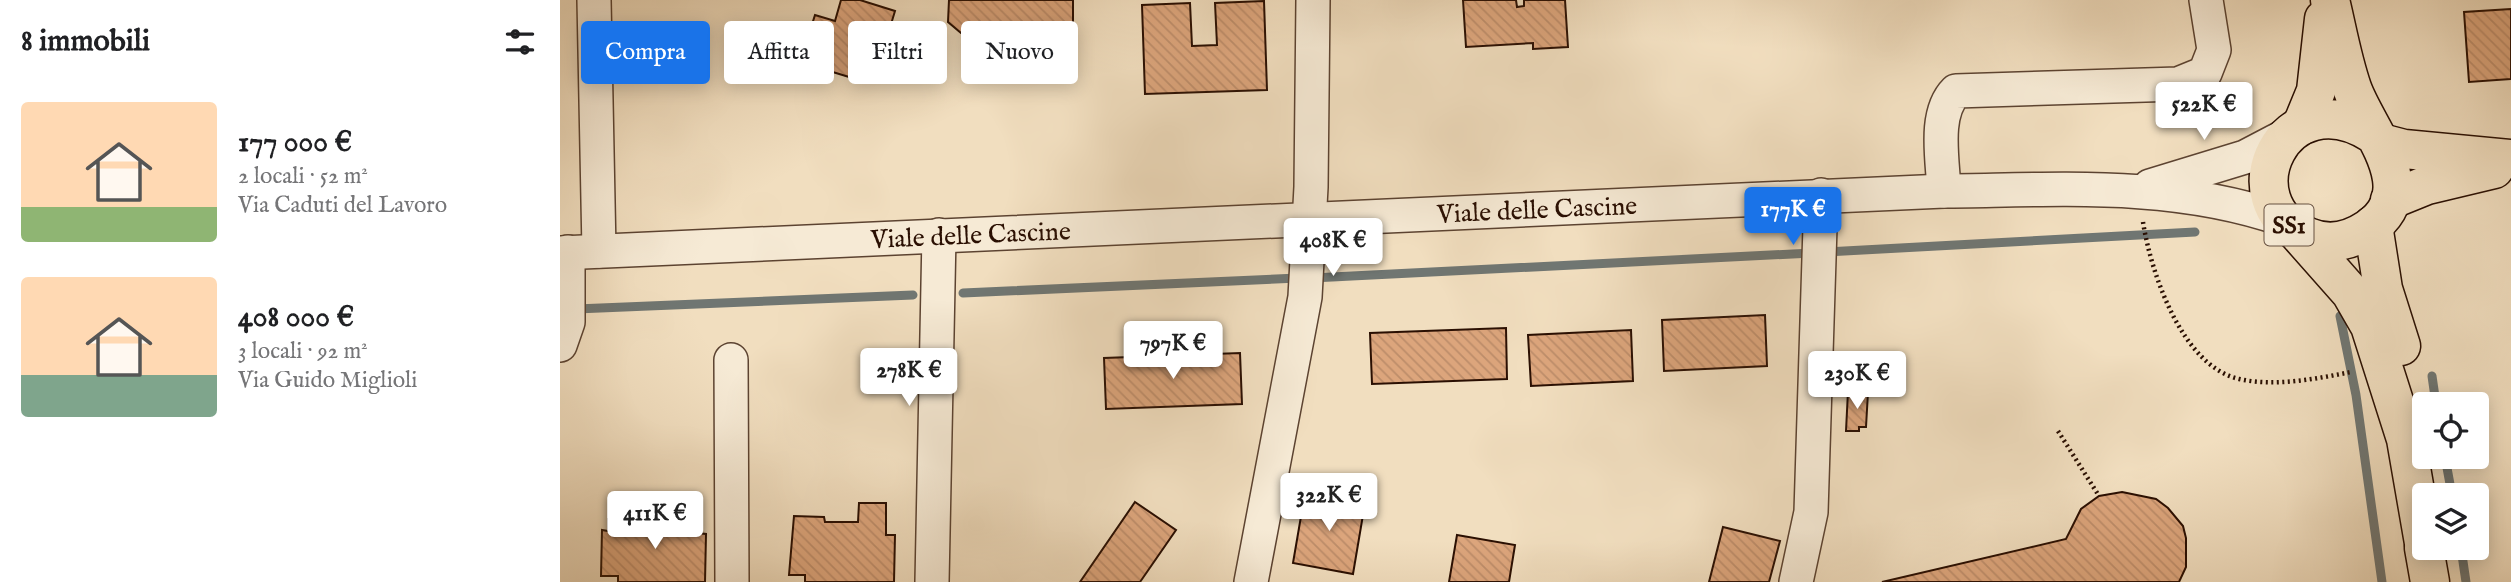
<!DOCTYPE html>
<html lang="it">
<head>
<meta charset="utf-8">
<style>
	:root { --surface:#fff; --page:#f6f6f6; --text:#202124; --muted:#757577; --accent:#1a73e8 }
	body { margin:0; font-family:"IM FELL English",serif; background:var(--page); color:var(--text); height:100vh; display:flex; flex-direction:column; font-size:26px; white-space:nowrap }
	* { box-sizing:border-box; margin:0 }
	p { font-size:23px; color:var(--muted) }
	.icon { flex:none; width:38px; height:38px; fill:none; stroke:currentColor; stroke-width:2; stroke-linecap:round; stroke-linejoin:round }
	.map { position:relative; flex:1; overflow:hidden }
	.side { display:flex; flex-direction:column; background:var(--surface); width:560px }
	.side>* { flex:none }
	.guide { position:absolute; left:21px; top:21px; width:665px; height:63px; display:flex; gap:14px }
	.controls { position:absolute; left:1852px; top:392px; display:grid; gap:14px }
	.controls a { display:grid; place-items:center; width:77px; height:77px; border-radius:7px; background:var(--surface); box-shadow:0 4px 18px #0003; font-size:35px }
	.price { position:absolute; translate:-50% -60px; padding:0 16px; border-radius:7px; background:#fff; color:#222; font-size:23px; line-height:46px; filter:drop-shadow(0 2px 4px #0008) }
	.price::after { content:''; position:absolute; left:50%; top:42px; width:21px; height:16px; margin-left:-10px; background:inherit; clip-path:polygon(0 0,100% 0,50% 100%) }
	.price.current { background:var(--accent); color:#fff }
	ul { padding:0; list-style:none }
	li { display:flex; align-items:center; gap:21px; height:175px; padding:0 21px }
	li span { display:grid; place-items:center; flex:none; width:196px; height:140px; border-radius:7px; color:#555 }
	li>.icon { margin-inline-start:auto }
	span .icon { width:84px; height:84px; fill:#fffc; stroke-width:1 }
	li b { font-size:30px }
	h2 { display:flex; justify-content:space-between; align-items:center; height:84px; padding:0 21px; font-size:30px }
	.tag { padding:0 24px; border-radius:7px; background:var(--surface); box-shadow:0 4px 18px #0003; font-size:24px; line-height:63px }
	.tag.current { background:var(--accent); color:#fff }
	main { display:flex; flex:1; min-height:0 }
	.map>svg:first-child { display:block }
</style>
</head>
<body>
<main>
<section class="side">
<h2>8 immobili<svg class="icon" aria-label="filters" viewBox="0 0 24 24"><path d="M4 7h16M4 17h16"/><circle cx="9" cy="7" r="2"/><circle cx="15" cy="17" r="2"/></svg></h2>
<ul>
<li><span style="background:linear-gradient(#ffd9b3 75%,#8fb573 0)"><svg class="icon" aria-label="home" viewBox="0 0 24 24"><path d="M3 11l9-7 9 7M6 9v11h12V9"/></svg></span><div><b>177 000 €</b><p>2 locali · 52 m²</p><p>Via Caduti del Lavoro</p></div></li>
<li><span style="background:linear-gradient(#ffd9b3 70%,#7fa58c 0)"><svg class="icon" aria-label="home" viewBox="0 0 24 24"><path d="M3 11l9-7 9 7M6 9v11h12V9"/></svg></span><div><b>408 000 €</b><p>3 locali · 92 m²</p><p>Via Guido Miglioli</p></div></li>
</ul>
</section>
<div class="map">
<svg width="1951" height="582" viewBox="0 0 1951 582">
	<defs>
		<pattern id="building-back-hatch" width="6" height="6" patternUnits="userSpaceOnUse" patternTransform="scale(1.75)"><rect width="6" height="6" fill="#dca57c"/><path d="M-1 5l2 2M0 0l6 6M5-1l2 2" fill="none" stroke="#bd8d6a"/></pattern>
	</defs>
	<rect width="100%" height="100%" fill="#f1debf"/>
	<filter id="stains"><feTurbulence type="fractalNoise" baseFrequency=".00286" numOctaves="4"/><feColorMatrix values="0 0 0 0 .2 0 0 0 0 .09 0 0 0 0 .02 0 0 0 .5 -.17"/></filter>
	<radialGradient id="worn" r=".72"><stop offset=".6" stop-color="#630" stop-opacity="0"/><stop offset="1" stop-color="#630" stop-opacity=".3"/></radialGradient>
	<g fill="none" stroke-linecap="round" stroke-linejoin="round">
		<g stroke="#707672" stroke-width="9">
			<polyline points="1266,252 1635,232"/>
			<polyline points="752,278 1252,253"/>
			<polyline points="403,293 738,278"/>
			<polyline points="16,309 353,295"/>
			<polyline points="1780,316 1796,395 1822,582"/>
			<polyline points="1872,376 1876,404"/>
			<polyline points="1885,457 1892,495"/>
			<polyline points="1901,548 1906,582"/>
		</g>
	</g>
	<g fill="url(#building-back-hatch)" stroke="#2a0f02" stroke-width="2">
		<polygon points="281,0 300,0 335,11 319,64 295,57 289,77 240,62 255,15 275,21"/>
		<polygon points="389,0 513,0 513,25 502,32 401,33 388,22"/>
		<polygon points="903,0 956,0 957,7 964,6 964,0 1005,0 1008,47 973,49 973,43 906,47"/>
		<polygon points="704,1 707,90 585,94 582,5 630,3 632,46 657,45 655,3"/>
		<polygon points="1951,9 1951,79 1909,82 1904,12"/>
		<polygon points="1205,315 1207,366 1104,371 1102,320"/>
		<polygon points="946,328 947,379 812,384 810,333"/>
		<polygon points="1071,330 1073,381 971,386 968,335"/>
		<polygon points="680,353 682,404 546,409 544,358"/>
		<polygon points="1288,391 1308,392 1306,427 1299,427 1299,431 1286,431"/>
		<polygon points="1562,492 1596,499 1608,508 1623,526 1626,538 1626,567 1619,582 1322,582 1506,539 1521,509 1539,496"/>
		<polygon points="745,493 805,503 793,574 733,563"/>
		<polygon points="575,502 616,530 580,582 520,582"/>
		<polygon points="299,503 326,503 326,535 335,535 334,582 245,582 245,575 229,575 234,516 264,517 265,522 298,522"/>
		<polygon points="115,508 138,509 137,533 146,534 145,582 58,582 58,576 41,576 42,530 48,531 48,519 78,520 78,525 115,527"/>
		<polygon points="1163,527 1220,541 1209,582 1149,582"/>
		<polygon points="897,535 955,545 949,582 889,582"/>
	</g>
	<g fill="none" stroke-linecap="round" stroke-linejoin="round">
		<g stroke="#5c4331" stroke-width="36">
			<g id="minor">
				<polyline points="34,0 39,251"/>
				<polyline points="1590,186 1685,157 1727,135"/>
				<path d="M 1384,191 C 1383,161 1373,114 1396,91 L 1618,84 L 1645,73 L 1654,50 L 1646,0"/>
				<path id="s1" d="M 0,253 L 1384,191 C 1498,190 1612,181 1722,219"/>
				<polyline points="0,345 8,322 8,252"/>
				<polyline points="171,360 172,582"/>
				<polyline points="372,582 379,235"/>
				<polyline points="691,582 745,297 751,187 753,0"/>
				<polyline points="1236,582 1251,512 1261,195"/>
			</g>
		</g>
		<g stroke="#2a0f02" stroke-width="41">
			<g id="major">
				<path d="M 1770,0 C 1777,29 1782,59 1792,88 C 1807,131 1865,190 1808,229 C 1790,241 1769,246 1748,237 C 1666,202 1724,77 1813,134"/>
				<polyline points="1742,125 1756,91 1764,19"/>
				<polyline points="1821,143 1844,149 1951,159"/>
				<polyline points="1830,200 1867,185 1934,169"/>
				<polyline points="1813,225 1823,289 1841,346"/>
				<polyline points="1738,233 1791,293 1810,326 1846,439 1864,543"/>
				<polyline points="1864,548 1870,582"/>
			</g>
		</g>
		<g stroke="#2a0f02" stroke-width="4.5" stroke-dasharray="2 3.5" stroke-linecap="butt">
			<path d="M 1583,222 C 1591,273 1622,366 1679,379 C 1715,387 1755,379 1791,372"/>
			<polyline points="1498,431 1539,496"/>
		</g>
		<use href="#minor" stroke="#f6ead5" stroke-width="33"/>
		<use href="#major" stroke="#f1debf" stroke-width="38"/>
	</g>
	<g text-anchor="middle" stroke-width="7" stroke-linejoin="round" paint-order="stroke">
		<rect fill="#f6ead5" stroke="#675141" stroke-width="2" x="1704.5" y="204.5" width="49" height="41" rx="5"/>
		<g font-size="24" font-weight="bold" fill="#2a0f02">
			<text x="1729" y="233">SS1</text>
		</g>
		<g font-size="26" fill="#2a0f02" stroke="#f6ead5">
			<text dy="9" stroke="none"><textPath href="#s1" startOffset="978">Viale delle Cascine</textPath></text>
			<text dy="9" stroke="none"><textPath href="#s1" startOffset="411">Viale delle Cascine</textPath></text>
		</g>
	</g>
	<rect width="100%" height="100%" filter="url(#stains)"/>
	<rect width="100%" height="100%" fill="url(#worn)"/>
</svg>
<div class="controls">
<a><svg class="icon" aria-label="locate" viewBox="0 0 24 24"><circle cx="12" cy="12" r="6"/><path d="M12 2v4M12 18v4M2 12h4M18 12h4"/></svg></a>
<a><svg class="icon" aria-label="layers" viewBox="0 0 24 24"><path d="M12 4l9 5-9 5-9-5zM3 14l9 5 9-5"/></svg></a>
</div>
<b class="price" style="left:1644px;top:142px">522K €</b>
<b class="price current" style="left:1233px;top:247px">177K €</b>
<b class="price" style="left:773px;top:278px">408K €</b>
<b class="price" style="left:613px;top:381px">797K €</b>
<b class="price" style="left:349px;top:408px">278K €</b>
<b class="price" style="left:1297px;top:411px">230K €</b>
<b class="price" style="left:769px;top:533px">322K €</b>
<b class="price" style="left:95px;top:551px">411K €</b>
<div class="guide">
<a class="tag current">Compra</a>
<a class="tag">Affitta</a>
<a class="tag">Filtri</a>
<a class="tag">Nuovo</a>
</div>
</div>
</main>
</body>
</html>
